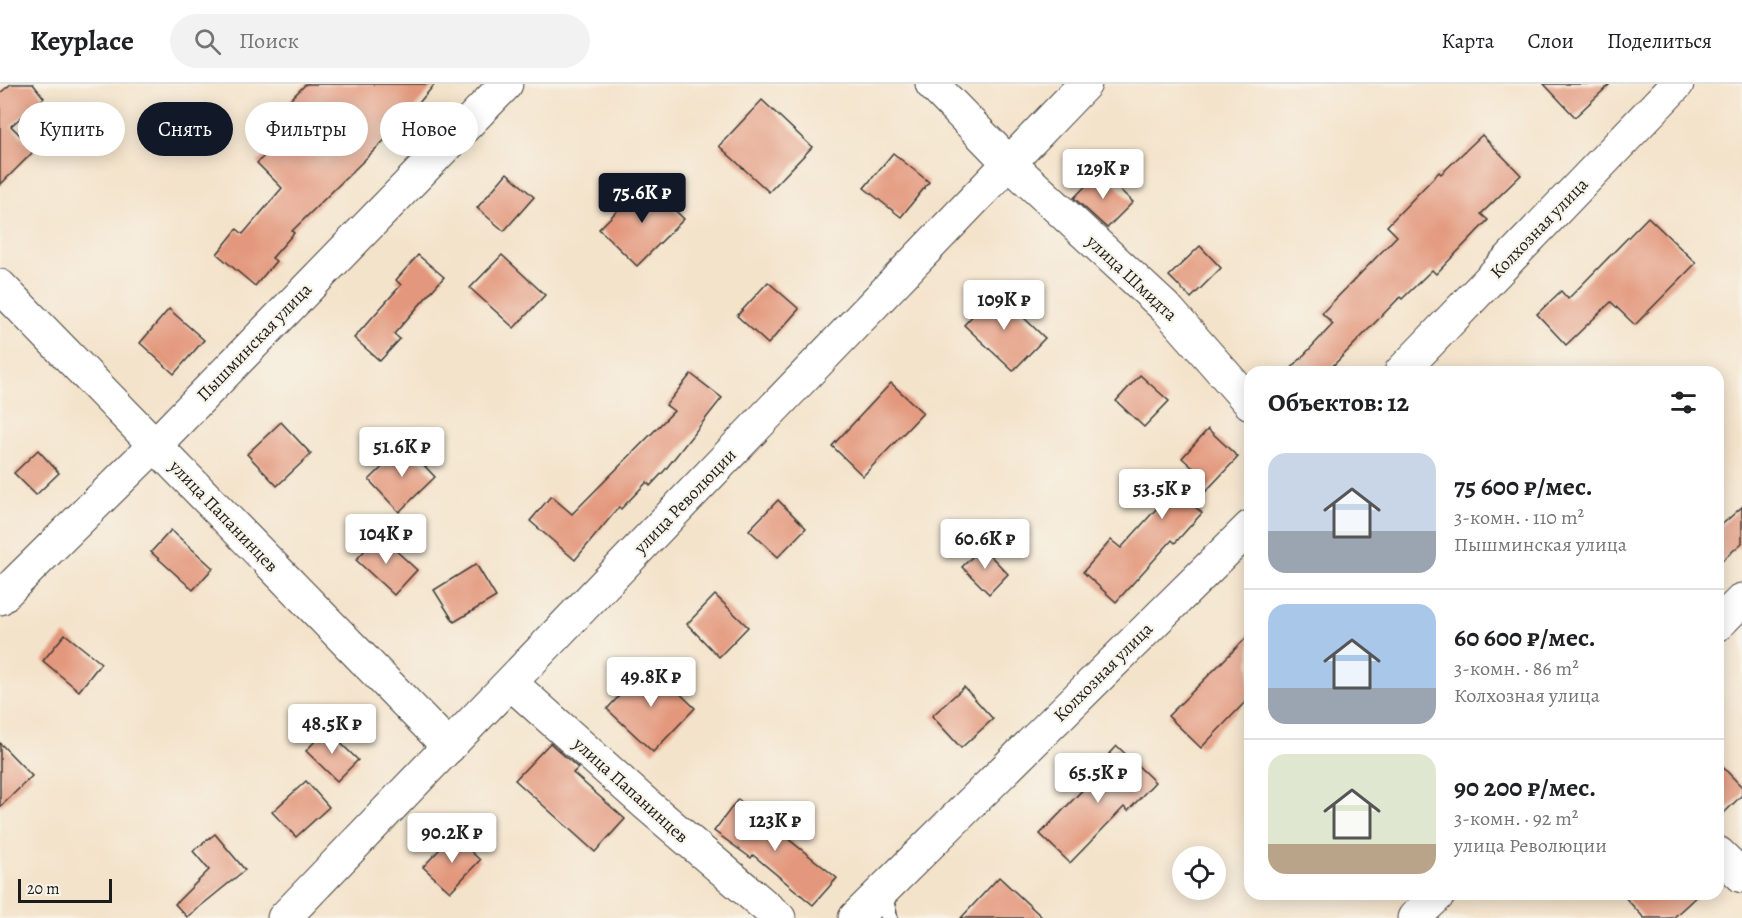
<!DOCTYPE html>
<html lang="ru">
<head>
<meta charset="utf-8">
<style>
	:root { --surface:#fff; --page:#f2f2f2; --text:#202124; --muted:#757577; --line:#e0e0e0; --accent:#111827 }
	body { margin:0; font-family:Alegreya,serif; background:var(--page); color:var(--text); height:100vh; display:flex; flex-direction:column; font-size:22px; white-space:nowrap }
	* { box-sizing:border-box; margin:0 }
	p { font-size:20px; color:var(--muted) }
	.icon { flex:none; width:33px; height:33px; fill:none; stroke:currentColor; stroke-width:2; stroke-linecap:round; stroke-linejoin:round }
	.map { position:relative; flex:1; overflow:hidden }
	.side { position:absolute; left:1244px; top:282px; width:480px; height:534px; display:flex; flex-direction:column; background:var(--surface); border-radius:18px; box-shadow:0 3px 15px #0003 }
	.side>* { flex:none }
	.guide { position:absolute; left:18px; top:18px; width:570px; height:54px; display:flex; gap:12px }
	.tools { position:absolute; left:1172px; top:762px; display:grid; gap:12px }
	.tools a { display:grid; place-items:center; width:54px; height:54px; border-radius:50%; background:var(--surface); box-shadow:0 3px 15px #0003; font-size:30px }
	.scale { position:absolute; left:18px; bottom:15px; width:94px; box-sizing:border-box; padding-left:6px; border:3px solid #1c1c1c; border-top:0; font-size:16px; line-height:21px; white-space:nowrap; color:#1c1c1c; -webkit-text-stroke:4px #f7f3e8; paint-order:stroke }
	.price { position:absolute; translate:-50% -51px; padding:0 14px; border-radius:6px; background:#fff; color:#222; font-size:20px; line-height:39px; filter:drop-shadow(0 2px 3px #0008) }
	.price::after { content:''; position:absolute; left:50%; top:36px; width:18px; height:14px; margin-left:-9px; background:inherit; clip-path:polygon(0 0,100% 0,50% 100%) }
	.price.current { background:var(--accent); color:#fff }
	ul { padding:0; list-style:none }
	li { display:flex; align-items:center; gap:18px; height:150px; padding:0 24px }
	li+li { border-top:2px solid var(--line) }
	li span { display:grid; place-items:center; flex:none; width:168px; height:120px; border-radius:18px; color:#555 }
	li>.icon { margin-inline-start:auto }
	span .icon { width:72px; height:72px; fill:#fffc; stroke-width:1 }
	li b { font-size:26px }
	h2 { display:flex; justify-content:space-between; align-items:center; height:72px; padding:0 24px; font-size:26px }
	.tag { padding:0 21px; border-radius:27px; background:var(--surface); box-shadow:0 3px 15px #0003; font-size:21px; line-height:54px }
	.tag.current { background:var(--accent); color:#fff }
	header { display:flex; align-items:center; gap:36px; box-sizing:border-box; height:84px; padding:0 30px; background:var(--surface); border-bottom:2px solid var(--line) }
	header strong { font-size:28px }
	nav { display:flex; gap:33px; margin-inline-start:auto; font-size:21px }
	.search { width:420px; height:54px; background:var(--page); display:flex; align-items:center; gap:15px; box-sizing:border-box; padding:0 21px; border-radius:33px; color:var(--muted); font-size:22px }
	.map>svg:first-child { display:block }
</style>
</head>
<body>
<header>
<strong>Keyplace</strong>
<div class="search"><svg class="icon" aria-label="search" viewBox="0 0 24 24"><circle cx="10" cy="10" r="6"/><path d="M15 15l6 6"/></svg>Поиск</div>
<nav><a>Карта</a><a>Слои</a><a>Поделиться</a></nav>
</header>
<div class="map">
<svg width="1742" height="834" viewBox="0 0 1742 834">
	<rect width="100%" height="100%" fill="#f7f3e8"/>
	<filter id="ink" filterUnits="userSpaceOnUse"><feTurbulence type="fractalNoise" baseFrequency=".0167" numOctaves="2"/><feDisplacementMap in="SourceGraphic" scale="12" xChannelSelector="R" yChannelSelector="G"/><feConvolveMatrix kernelMatrix="1 2 1 2 8 2 1 2 1" color-interpolation-filters="sRGB"/></filter>
	<filter id="wash" filterUnits="userSpaceOnUse"><feTurbulence type="fractalNoise" baseFrequency=".008" numOctaves="4" result="noise"/><feDisplacementMap in="SourceGraphic" scale="24" xChannelSelector="R" yChannelSelector="G"/><feGaussianBlur stdDeviation="1.35" result="paint"/><feColorMatrix in="noise" values="0 0 0 0 0 0 0 0 0 0 0 0 0 0 0 0 0 1.4 0 .05"/><feComposite in="paint" operator="in"/></filter>
	<g filter="url(#wash)">
		<rect width="100%" height="100%" fill="#f4e3cb"/>
		<g id="blocks">
			<g fill="#e3977c">
				<polygon points="11,0 33,0 44,14 11,42 35,66 0,101 0,9"/>
				<polygon points="306,0 435,0 401,40 292,147 294,149 272,174 276,177 255,202 217,170 237,145 243,150 282,104 257,79 305,32 289,17"/>
				<polygon points="1544,0 1610,0 1575,33"/>
				<polygon points="762,16 812,63 769,108 719,62"/>
				<polygon points="1482,51 1521,91 1481,130 1488,136 1436,190 1432,186 1402,215 1400,213 1327,288 1288,288 1333,240 1322,229 1397,152 1387,142 1439,88 1441,90"/>
				<polygon points="893,69 929,98 901,133 864,104"/>
				<polygon points="1100,87 1133,118 1107,144 1074,114"/>
				<polygon points="507,89 534,113 504,147 477,124"/>
				<polygon points="646,98 684,135 637,182 599,145"/>
				<polygon points="1648,133 1696,179 1635,241 1611,218 1566,261 1537,230 1561,207 1568,215"/>
				<polygon points="1200,162 1221,184 1191,214 1169,192"/>
				<polygon points="418,171 444,193 394,250 400,255 380,277 354,254 401,201 396,196"/>
				<polygon points="502,171 545,211 514,244 470,204"/>
				<polygon points="768,198 799,225 768,260 737,232"/>
				<polygon points="996,207 1045,254 1013,287 964,241"/>
				<polygon points="169,225 204,256 174,290 140,259"/>
				<polygon points="691,290 722,314 665,386 650,402 647,398 621,425 619,423 575,476 530,437 551,412 572,430 674,327 666,321"/>
				<polygon points="1140,291 1169,317 1144,343 1116,317"/>
				<polygon points="891,299 923,329 863,392 832,362"/>
				<polygon points="281,338 311,370 277,402 247,370"/>
				<polygon points="1208,345 1238,373 1193,421 1202,429 1175,459 1172,456 1116,518 1083,488 1111,456 1121,464 1193,384 1182,374"/>
				<polygon points="405,361 435,393 399,428 369,396"/>
				<polygon points="38,366 59,389 36,411 14,389"/>
				<polygon points="778,416 806,444 778,473 749,446"/>
				<polygon points="1742,423 1742,459 1718,480 1718,444"/>
				<polygon points="171,446 213,484 193,506 151,468"/>
				<polygon points="379,451 417,486 394,511 356,476"/>
				<polygon points="982,463 1008,490 989,510 962,483"/>
				<polygon points="476,480 496,513 454,538 434,506"/>
				<polygon points="715,511 748,543 719,573 687,540"/>
				<polygon points="65,550 101,579 79,607 43,577"/>
				<polygon points="1250,550 1250,613 1201,664 1168,632"/>
				<polygon points="649,580 695,624 653,668 607,625"/>
				<polygon points="964,603 993,635 961,664 932,632"/>
				<polygon points="326,645 358,676 337,697 306,667"/>
				<polygon points="0,659 32,692 0,723"/>
				<polygon points="550,659 578,684 573,689 625,735 595,768 515,696"/>
				<polygon points="1117,662 1155,698 1128,727 1124,723 1070,779 1040,750 1094,694 1090,691"/>
				<polygon points="1718,678 1742,703 1742,711 1718,735"/>
				<polygon points="306,697 329,723 296,753 272,728"/>
				<polygon points="738,715 837,794 813,821 753,771 751,774 714,747"/>
				<polygon points="215,750 245,786 187,833 175,820 209,786 193,767"/>
				<polygon points="453,751 480,776 450,808 423,783"/>
				<polygon points="999,793 1043,834 961,834"/>
				<polygon points="1622,810 1699,810 1673,834 1644,834"/>
			</g>
		</g>
	</g>
	<g filter="url(#ink)">
		<use href="#blocks" fill-opacity="0" stroke="#3c3a36" stroke-width="1.5"/>
		<g fill="none" stroke-linecap="round" stroke-linejoin="round">
			<g stroke="#3c3a36" stroke-width="19">
				<polyline id="lane" points="883,806 889,834"/>
			</g>
			<g stroke="#3c3a36" stroke-width="35">
				<g id="street">
					<polyline points="932,0 1008,78 1169,227 1250,319"/>
					<polyline points="0,202 449,663"/>
					<polyline points="1401,288 1677,0"/>
					<polyline points="0,514 155,361 506,0"/>
					<polyline points="512,600 646,720 779,834"/>
					<polyline points="1718,769 1742,792"/>
					<polyline points="284,834 1085,0"/>
					<polyline points="855,834 1250,443"/>
				</g>
			</g>
			<g stroke="#3c3a36" stroke-width="35">
				<g id="secondary">
					<polyline points="1718,540 1742,516"/>
					<polyline points="1414,834 1439,810"/>
				</g>
			</g>
			<use href="#lane" stroke="#fff" stroke-width="16"/>
			<use href="#street" stroke="#fff" stroke-width="33"/>
			<use href="#secondary" stroke="#fff" stroke-width="33"/>
		</g>
	</g>
	<g text-anchor="middle" stroke-width="4.5" stroke-linejoin="round" paint-order="stroke">
		<g font-size="18" fill="#1c1c1c" stroke="#f7f3e8">
			<text transform="translate(1539 144) rotate(-46)" y="6">Колхозная улица</text>
			<text transform="translate(1132 194) rotate(43)" y="6">улица Шмидта</text>
			<text transform="translate(254 258) rotate(-46)" y="6">Пышминская улица</text>
			<text transform="translate(685 417) rotate(-46)" y="6">улица Революции</text>
			<text transform="translate(224 432) rotate(46)" y="6">улица Папанинцев</text>
			<text transform="translate(1103 588) rotate(-45)" y="6">Колхозная улица</text>
			<text transform="translate(631 706) rotate(42)" y="6">улица Папанинцев</text>
		</g>
	</g>
</svg>
<div class="tools">
<a><svg class="icon" aria-label="locate" viewBox="0 0 24 24"><circle cx="12" cy="12" r="6"/><path d="M12 2v4M12 18v4M2 12h4M18 12h4"/></svg></a>
</div>
<div class="scale">20 m</div>
<b class="price" style="left:1103px;top:116px">129K ₽</b>
<b class="price current" style="left:642px;top:140px">75.6K ₽</b>
<b class="price" style="left:1004px;top:247px">109K ₽</b>
<b class="price" style="left:402px;top:394px">51.6K ₽</b>
<b class="price" style="left:1162px;top:436px">53.5K ₽</b>
<b class="price" style="left:386px;top:481px">104K ₽</b>
<b class="price" style="left:985px;top:486px">60.6K ₽</b>
<b class="price" style="left:651px;top:624px">49.8K ₽</b>
<b class="price" style="left:332px;top:671px">48.5K ₽</b>
<b class="price" style="left:1098px;top:720px">65.5K ₽</b>
<b class="price" style="left:775px;top:768px">123K ₽</b>
<b class="price" style="left:452px;top:780px">90.2K ₽</b>
<div class="guide">
<a class="tag">Купить</a>
<a class="tag current">Снять</a>
<a class="tag">Фильтры</a>
<a class="tag">Новое</a>
</div>
<section class="side">
<h2>Объектов: 12<svg class="icon" aria-label="filters" viewBox="0 0 24 24"><path d="M4 7h16M4 17h16"/><circle cx="9" cy="7" r="2"/><circle cx="15" cy="17" r="2"/></svg></h2>
<ul>
<li><span style="background:linear-gradient(#c9d6e8 65%,#9aa5b1 0)"><svg class="icon" aria-label="home" viewBox="0 0 24 24"><path d="M3 11l9-7 9 7M6 9v11h12V9"/></svg></span><div><b>75 600 ₽/мес.</b><p>3-комн. · 110 m²</p><p>Пышминская улица</p></div></li>
<li><span style="background:linear-gradient(#a9c7e8 70%,#9aa5b1 0)"><svg class="icon" aria-label="home" viewBox="0 0 24 24"><path d="M3 11l9-7 9 7M6 9v11h12V9"/></svg></span><div><b>60 600 ₽/мес.</b><p>3-комн. · 86 m²</p><p>Колхозная улица</p></div></li>
<li><span style="background:linear-gradient(#dfe7d0 75%,#b9a48a 0)"><svg class="icon" aria-label="home" viewBox="0 0 24 24"><path d="M3 11l9-7 9 7M6 9v11h12V9"/></svg></span><div><b>90 200 ₽/мес.</b><p>3-комн. · 92 m²</p><p>улица Революции</p></div></li>
</ul>
</section>
</div>
</body>
</html>
